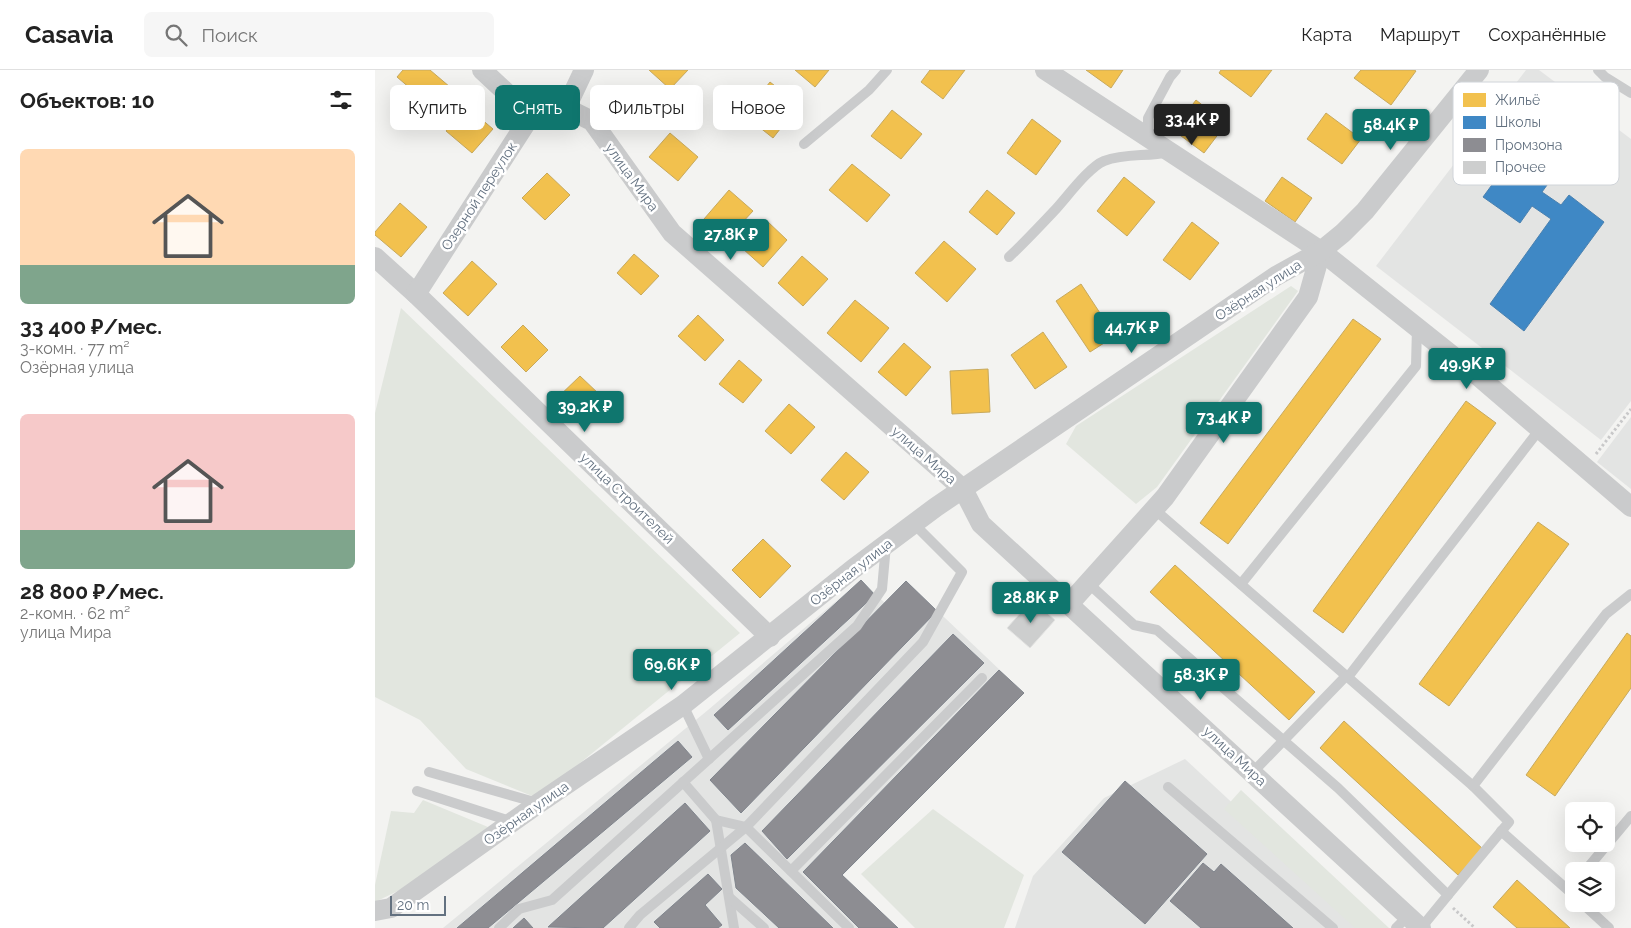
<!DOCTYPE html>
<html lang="ru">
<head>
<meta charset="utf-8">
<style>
	:root { --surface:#fff; --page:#f6f6f6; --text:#222; --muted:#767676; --line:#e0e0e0; --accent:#0f766e }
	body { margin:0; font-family:Raleway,sans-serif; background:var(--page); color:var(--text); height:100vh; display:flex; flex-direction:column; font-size:19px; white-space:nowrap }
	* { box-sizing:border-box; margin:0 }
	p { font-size:16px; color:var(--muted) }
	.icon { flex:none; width:28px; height:28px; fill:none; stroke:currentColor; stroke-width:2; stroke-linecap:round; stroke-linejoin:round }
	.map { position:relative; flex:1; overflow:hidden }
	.drawer { display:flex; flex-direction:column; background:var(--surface); width:375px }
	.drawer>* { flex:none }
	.banner { position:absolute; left:15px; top:15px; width:475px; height:45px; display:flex; gap:10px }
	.fabs { position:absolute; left:1190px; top:732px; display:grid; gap:10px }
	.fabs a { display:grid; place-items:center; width:50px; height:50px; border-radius:8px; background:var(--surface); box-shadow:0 5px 20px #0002; font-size:25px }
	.scale { position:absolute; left:15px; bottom:12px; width:56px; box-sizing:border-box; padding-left:5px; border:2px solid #637180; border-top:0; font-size:14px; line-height:18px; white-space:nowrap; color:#637180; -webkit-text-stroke:4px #fff; paint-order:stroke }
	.price { position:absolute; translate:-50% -42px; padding:0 11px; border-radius:5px; background:var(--accent); color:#fff; font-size:16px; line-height:32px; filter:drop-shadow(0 1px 2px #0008) }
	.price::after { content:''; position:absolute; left:50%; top:30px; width:15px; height:11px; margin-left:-8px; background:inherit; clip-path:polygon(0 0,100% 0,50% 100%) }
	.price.active { background:#222; color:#fff }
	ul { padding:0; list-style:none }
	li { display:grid; align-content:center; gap:10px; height:265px; padding:0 20px }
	li span { display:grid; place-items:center; height:155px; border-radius:8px; color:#555 }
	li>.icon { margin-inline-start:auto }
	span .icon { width:90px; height:90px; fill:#fffc; stroke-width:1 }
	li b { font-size:21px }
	h2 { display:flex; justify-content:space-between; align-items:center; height:60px; padding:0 20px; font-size:21px }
	.pill { padding:0 18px; border-radius:8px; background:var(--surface); box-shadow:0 5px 20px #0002; font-size:18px; line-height:45px }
	.pill.active { background:var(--accent); color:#fff }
	header { display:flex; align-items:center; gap:30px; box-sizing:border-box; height:70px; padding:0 25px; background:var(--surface); border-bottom:1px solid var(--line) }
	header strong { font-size:24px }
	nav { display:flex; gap:28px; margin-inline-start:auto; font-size:18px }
	.search { width:350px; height:45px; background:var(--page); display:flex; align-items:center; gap:12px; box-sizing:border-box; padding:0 18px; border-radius:8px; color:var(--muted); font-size:19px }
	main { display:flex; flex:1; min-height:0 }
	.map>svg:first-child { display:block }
</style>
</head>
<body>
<header>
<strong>Casavia</strong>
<div class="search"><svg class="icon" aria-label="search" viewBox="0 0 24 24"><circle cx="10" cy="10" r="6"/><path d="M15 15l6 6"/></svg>Поиск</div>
<nav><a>Карта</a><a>Маршрут</a><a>Сохранённые</a></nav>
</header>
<main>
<section class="drawer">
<h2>Объектов: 10<svg class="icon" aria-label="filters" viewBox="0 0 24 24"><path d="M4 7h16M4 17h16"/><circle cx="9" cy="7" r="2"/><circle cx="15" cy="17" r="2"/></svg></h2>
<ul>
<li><span style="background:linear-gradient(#ffd9b3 75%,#7fa58c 0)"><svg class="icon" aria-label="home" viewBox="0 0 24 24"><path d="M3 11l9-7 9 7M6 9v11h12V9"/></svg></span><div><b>33 400 ₽/мес.</b><p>3-комн. · 77 m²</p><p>Озёрная улица</p></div></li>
<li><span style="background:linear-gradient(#f6c9c9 75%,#7fa58c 0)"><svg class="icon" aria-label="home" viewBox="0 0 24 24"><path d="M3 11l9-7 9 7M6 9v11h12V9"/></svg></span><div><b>28 800 ₽/мес.</b><p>2-комн. · 62 m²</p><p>улица Мира</p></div></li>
</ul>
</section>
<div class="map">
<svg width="1256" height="858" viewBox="0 0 1256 858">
	<rect width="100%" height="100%" fill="#f3f3f1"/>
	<g fill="#e3e4e3">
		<polygon points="1151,0 1164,0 1256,69 1256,331 1226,370 1001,196"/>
		<polygon points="1256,347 1256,419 1222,392"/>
		<polygon points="486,510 511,534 531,511 649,623 468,805 523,858 68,858 333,640"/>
		<polygon points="810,689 992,858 640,858 658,806 729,728"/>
	</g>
	<g fill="#e2e6df">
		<polygon points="916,216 923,221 782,417 761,434 691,374 701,356"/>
		<polygon points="26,238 365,563 162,728 91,699 45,650 0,627 0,343"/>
		<polygon points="866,720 1014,858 980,858 849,739"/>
		<polygon points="48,730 113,757 31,817 0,832 0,815 16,741 39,743"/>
		<polygon points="558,739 649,805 629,858 540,858 486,804"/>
	</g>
	<g fill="#f2c14e" stroke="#c7a95d">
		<polygon points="28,0 55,0 75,17 58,38 22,7"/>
		<polygon points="274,0 313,0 295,19"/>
		<polygon points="420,0 454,0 440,17"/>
		<polygon points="555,0 590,0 568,29 546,12"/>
		<polygon points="711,0 748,0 736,18"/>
		<polygon points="846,0 897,0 876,27 844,3"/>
		<polygon points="986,0 1039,0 1041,1 1016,35 979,8"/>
		<polygon points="395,12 424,35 398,68 369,45"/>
		<polygon points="821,30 851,54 829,83 798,60"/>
		<polygon points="92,37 118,59 97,83 71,61"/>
		<polygon points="517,40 547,64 526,89 496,66"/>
		<polygon points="951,43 986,69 967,94 932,69"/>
		<polygon points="657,49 686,71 661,105 632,83"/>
		<polygon points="295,63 323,87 303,111 274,87"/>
		<polygon points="477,94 515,125 492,152 454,120"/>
		<polygon points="172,103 195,125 170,150 147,128"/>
		<polygon points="749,107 780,132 752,166 722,141"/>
		<polygon points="907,107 937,128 920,152 890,131"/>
		<polygon points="354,120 378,141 352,169 329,149"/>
		<polygon points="612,120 640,143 622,165 594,142"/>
		<polygon points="25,133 52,157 26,187 0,165 0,162"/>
		<polygon points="392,151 412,170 388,197 367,178"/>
		<polygon points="817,152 844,173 815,210 788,190"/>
		<polygon points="569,171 601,199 572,232 540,203"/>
		<polygon points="259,184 284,206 266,225 242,203"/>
		<polygon points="427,186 453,209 428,236 403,213"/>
		<polygon points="97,191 122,214 93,246 68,223"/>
		<polygon points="706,214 740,266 715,282 681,231"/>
		<polygon points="480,230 514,258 486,292 452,263"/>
		<polygon points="323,245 349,270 330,291 303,266"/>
		<polygon points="978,249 1006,269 853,474 825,453"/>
		<polygon points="148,255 173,280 151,302 126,277"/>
		<polygon points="668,262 692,297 660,319 636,285"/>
		<polygon points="529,273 556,297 531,326 503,302"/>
		<polygon points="364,290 387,310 368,333 344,314"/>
		<polygon points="613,299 615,342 577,344 575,301"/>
		<polygon points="205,306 225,325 199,351 179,331"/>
		<polygon points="1091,331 1121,353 968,563 938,541"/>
		<polygon points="414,334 440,357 416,384 390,361"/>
		<polygon points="471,382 494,402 469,430 446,410"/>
		<polygon points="1163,452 1194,474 1074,636 1044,614"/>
		<polygon points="388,469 416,496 385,528 357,500"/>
		<polygon points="800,495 940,622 914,650 775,522"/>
		<polygon points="1252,563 1256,566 1256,618 1180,726 1151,705"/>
		<polygon points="969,651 1108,779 1083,805 945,678"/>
		<polygon points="1142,810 1195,858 1142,858 1118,837"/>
	</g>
	<polygon fill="#3f88c5" stroke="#4a81b0" points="1144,78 1180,104 1167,122 1186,135 1194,125 1229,152 1149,261 1115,234 1176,149 1157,136 1145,153 1108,127"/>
	<g fill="#8d8d92" stroke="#80858d">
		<polygon points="486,510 500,525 353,660 339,645"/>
		<polygon points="531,511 562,541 366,743 335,710"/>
		<polygon points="578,564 609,593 412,789 387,761"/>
		<polygon points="624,600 649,623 467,805 523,858 484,858 428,802"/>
		<polygon points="303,671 317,687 113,858 82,858"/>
		<polygon points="750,711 832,784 770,854 687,782"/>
		<polygon points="310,733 335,761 228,858 173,857"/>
		<polygon points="370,773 458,858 404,858 361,818 356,785"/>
		<polygon points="828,793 839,802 846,794 918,858 826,858 795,831"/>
		<polygon points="333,804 347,819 330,835 347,855 343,858 285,858 279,852"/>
		<polygon points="149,848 158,858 138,858"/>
	</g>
	<polygon fill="#cdcece" stroke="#e2e2e1" points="657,530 680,550 655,578 632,558"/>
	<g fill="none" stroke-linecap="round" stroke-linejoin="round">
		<g stroke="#c8c8c9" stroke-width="3" stroke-dasharray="2.5 2.5" stroke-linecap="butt">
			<polyline points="1221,384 1256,339"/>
			<polyline points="1078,838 1100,858"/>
		</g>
		<g stroke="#cacbcc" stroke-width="10">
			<polyline points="1223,0 1230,7 1256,23"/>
			<polyline points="773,68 773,48 795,7 801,0"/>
			<polyline points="429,74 494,20 512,0"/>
			<path d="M 634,187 C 650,172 665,156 680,140 C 692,127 714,97 729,91 C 751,83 771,87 794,82"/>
			<polyline points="779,439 1098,716 1134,752 1073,825"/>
			<polyline points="713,513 759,555 782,560 963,718 1073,825 1046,858"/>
			<polyline points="866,514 1041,296 1042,257"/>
			<polyline points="973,607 1165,359"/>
			<polyline points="308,635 334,689"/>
			<polyline points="54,702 163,733"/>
			<polyline points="878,702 971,606"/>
			<polyline points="308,712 341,750 371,757 474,858"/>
			<polyline points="1098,716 1231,544 1256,524"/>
			<polyline points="793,717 958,858"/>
			<polyline points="42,721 138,752"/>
			<polyline points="341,750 359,858"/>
			<polyline points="1126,761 1194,821 1199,815"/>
			<polyline points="416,801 607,608"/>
			<polyline points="1210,801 1256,746"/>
			<polyline points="355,828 389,858"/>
			<polyline points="1208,834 1234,858"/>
			<polyline points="124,858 144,839 177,830 482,556 507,519 511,475"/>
			<polyline points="254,858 265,845 371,757 548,572 587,502 539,454"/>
			<polyline points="1021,858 1033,846"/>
		</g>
		<g stroke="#cacbcc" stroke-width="20">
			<polyline points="107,0 137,28 191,38 217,51 297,163 588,419 606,454 1046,858"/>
			<polyline points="670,0 946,181 1103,306 1256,437"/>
			<polyline points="0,187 41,224 395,567"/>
			<polyline points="41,224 160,39 191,38 209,0"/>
			<polyline points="694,534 790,427 933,227 946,181"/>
			<polyline points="0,841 16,838 164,733 308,635 478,499 561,437 901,206 946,181 968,163 990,141 1104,0"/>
		</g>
	</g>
	<g text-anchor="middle" stroke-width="5" stroke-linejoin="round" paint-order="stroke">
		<g font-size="14" fill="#637180" stroke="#fff">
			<text transform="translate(257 107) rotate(54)" y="5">улица Мира</text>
			<text transform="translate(104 126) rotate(-57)" y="5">Озерной переулок</text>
			<text transform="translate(883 220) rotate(-33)" y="5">Озёрная улица</text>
			<text transform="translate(549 385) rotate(41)" y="5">улица Мира</text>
			<text transform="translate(252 428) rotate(44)" y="5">улица Строителей</text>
			<text transform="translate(476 502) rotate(-38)" y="5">Озёрная улица</text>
			<text transform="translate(860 686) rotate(43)" y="5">улица Мира</text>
			<text transform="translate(151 743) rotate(-35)" y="5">Озёрная улица</text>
		</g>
	</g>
	<rect x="1078" y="12" width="166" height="103" rx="8" fill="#fff" stroke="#d0d4d9" stroke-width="1"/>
	<rect x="1088" y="23" width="23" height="14" fill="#f2c14e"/>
	<rect x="1088" y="46" width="23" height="13" fill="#3f88c5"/>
	<rect x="1088" y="68" width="23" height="14" fill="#8d8d92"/>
	<rect x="1088" y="91" width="23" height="13" fill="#cdcece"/>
	<g font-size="14" fill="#637180">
		<text x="1120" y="35">Жильё</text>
		<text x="1120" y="57">Школы</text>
		<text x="1120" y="80">Промзона</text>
		<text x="1120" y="102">Прочее</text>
	</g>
</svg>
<div class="fabs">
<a><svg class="icon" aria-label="locate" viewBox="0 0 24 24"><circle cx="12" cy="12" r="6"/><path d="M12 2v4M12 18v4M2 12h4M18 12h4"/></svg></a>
<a><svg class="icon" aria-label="layers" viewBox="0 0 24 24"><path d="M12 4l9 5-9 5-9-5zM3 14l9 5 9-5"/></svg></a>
</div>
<div class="scale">20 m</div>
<b class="price active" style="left:817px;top:76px">33.4K ₽</b>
<b class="price" style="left:1016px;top:81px">58.4K ₽</b>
<b class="price" style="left:356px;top:191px">27.8K ₽</b>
<b class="price" style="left:757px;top:284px">44.7K ₽</b>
<b class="price" style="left:1092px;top:320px">49.9K ₽</b>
<b class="price" style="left:210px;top:363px">39.2K ₽</b>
<b class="price" style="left:849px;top:374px">73.4K ₽</b>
<b class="price" style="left:656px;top:554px">28.8K ₽</b>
<b class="price" style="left:297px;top:621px">69.6K ₽</b>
<b class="price" style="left:826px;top:631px">58.3K ₽</b>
<div class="banner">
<a class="pill">Купить</a>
<a class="pill active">Снять</a>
<a class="pill">Фильтры</a>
<a class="pill">Новое</a>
</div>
</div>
</main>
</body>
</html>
